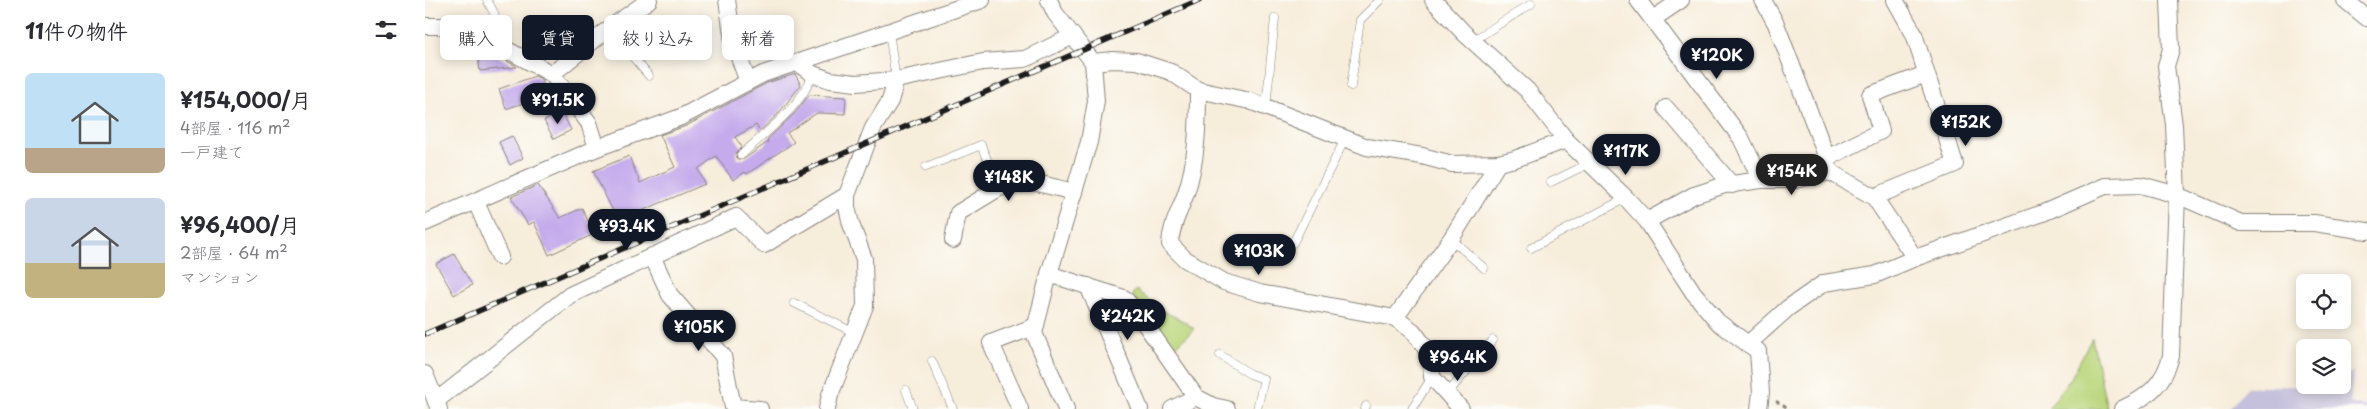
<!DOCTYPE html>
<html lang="ja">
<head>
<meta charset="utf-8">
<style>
	:root { --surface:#fff; --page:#f7f7f7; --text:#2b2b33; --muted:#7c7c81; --accent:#111827 }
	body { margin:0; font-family:"Playpen Sans","Klee One",sans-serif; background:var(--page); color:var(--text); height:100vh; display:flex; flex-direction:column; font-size:19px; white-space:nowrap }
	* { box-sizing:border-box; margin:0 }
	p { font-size:16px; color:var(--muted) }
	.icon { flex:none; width:28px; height:28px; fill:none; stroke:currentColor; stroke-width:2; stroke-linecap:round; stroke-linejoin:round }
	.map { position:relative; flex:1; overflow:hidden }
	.sheet { display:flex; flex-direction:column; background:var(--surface); width:425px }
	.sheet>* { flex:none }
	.hud { position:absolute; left:15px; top:15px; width:475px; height:45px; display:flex; gap:10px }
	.controls { position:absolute; left:1871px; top:274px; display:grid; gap:10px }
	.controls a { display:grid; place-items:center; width:55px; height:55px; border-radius:8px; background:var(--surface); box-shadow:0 2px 12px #0003; font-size:25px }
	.price { position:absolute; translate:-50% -42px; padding:0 11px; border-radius:18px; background:var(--accent); color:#fff; font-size:16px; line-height:32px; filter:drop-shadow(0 1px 2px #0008) }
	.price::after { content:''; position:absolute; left:50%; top:30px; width:15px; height:11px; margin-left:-8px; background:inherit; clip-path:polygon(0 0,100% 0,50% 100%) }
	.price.current { background:#222; color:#fff }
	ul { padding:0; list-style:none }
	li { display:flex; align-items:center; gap:15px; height:125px; padding:0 25px }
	li span { display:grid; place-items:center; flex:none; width:140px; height:100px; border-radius:8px; color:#555 }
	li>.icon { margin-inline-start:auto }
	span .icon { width:60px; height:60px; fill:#fffc; stroke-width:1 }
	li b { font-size:21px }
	h2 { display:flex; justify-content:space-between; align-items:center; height:60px; padding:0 25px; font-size:21px }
	.pill { padding:0 18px; border-radius:8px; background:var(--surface); box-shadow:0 2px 12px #0003; font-size:18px; line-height:45px }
	.pill.current { background:var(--accent); color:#fff }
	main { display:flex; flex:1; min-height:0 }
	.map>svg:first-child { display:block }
</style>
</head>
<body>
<main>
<section class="sheet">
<h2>11件の物件<svg class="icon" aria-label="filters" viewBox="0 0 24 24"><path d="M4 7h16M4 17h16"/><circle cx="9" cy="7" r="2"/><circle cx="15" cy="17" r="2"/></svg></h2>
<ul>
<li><span style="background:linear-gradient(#bfe0f5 75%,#b9a48a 0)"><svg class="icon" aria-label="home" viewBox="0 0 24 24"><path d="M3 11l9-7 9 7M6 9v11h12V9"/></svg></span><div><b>¥154,000/月</b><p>4部屋 · 116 m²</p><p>一戸建て</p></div></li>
<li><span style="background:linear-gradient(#c9d6e8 65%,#c2b280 0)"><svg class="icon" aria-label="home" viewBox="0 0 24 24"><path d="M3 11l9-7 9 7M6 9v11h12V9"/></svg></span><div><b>¥96,400/月</b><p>2部屋 · 64 m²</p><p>マンション</p></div></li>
</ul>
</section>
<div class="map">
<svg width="1942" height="409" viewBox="0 0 1942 409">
	<rect width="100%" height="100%" fill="#fdfcf7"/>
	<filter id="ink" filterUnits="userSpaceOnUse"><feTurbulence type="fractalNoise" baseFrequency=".02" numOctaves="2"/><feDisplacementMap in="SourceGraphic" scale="10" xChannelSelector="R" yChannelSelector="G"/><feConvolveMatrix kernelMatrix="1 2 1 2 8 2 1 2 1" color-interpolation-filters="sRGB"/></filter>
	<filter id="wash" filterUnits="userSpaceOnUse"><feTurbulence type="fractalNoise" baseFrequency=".0096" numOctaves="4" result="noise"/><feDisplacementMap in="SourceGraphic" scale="20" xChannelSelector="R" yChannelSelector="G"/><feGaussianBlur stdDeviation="1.12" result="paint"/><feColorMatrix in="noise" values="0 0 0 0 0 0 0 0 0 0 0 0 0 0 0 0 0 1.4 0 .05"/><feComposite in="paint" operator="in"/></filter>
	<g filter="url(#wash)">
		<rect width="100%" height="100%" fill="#f7eddb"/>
		<polygon fill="#c5c0db" points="1928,372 1925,403 1942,407 1942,409 1805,409 1823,387 1918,385 1918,375"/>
		<g fill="#bad67c" stroke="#6b794c">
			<polygon points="711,290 738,311 760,322 769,329 747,350 707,295"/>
			<polygon points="1667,338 1682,409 1623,409 1646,378"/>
		</g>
		<g id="blocks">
			<g fill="#c5abec">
				<polygon points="58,48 89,65 92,67 55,71 52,49"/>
				<polygon points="370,74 376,85 353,114 335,131 331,125 310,137 317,147 311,153 312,159 319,159 343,142 342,140 371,112 384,95 421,97 420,114 392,113 362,133 369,142 322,174 320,172 308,180 291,156 273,169 280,184 193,221 168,171 204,156 215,183 250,167 235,135 261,126 342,83"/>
				<polygon points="110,76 116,79 118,86 98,93 101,102 81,109 74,89"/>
				<polygon points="137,112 146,130 129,139 119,121"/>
				<polygon points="87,136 98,158 85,165 74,142"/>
				<polygon points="113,185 135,218 157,208 169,234 124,255 109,222 103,225 86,197"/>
				<polygon points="29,254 47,285 29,295 11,264"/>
			</g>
		</g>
	</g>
	<g filter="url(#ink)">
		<use href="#blocks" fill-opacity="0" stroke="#8a847c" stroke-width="1"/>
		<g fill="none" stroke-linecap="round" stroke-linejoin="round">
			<g stroke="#8a847c" stroke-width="9">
				<g id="service">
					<polyline points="62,0 69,13 75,45"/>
					<polyline points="184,29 224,76"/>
					<polyline points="464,32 471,80"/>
					<polyline points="1049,40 1106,4"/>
					<polyline points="926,86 935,20 955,0"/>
					<polyline points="841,107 850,18"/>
					<path d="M 316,155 C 342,131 376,107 388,74"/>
					<polyline points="501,167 556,145 574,188"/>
					<polyline points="1126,182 1165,163"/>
					<polyline points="1026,239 1059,268"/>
					<polyline points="868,243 920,139"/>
					<polyline points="1106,248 1201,198"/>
					<polyline points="369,303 430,333"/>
					<polyline points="795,355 825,374 839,379 832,409"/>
					<polyline points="507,361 528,409"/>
					<polyline points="481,390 488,409"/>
					<polyline points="1022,394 1068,340"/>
					<polyline points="940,409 941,406"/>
					<polyline points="987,409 1007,377"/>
				</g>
			</g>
			<g stroke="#8a847c" stroke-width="18">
				<g id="minor">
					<polyline points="302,0 308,41 323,82"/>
					<polyline points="624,0 630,13 668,62 671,101 664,142 624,274 609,333 641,409"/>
					<polyline points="1008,0 1039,33 1102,90 1141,140 1201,198 1222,221 1268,292 1293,322 1323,344"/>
					<polyline points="1213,0 1316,138 1336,180"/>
					<polyline points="1338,0 1351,24 1402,158 1405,172"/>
					<polyline points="1920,0 1942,18"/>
					<polyline points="1228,19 1256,0"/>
					<polyline points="0,26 38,26 127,74 164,123 172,148"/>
					<polyline points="668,62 687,60 712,61 746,72 773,90 825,101 942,147 997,156 1027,164 1073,163 1090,159 1141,140"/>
					<polyline points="372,63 388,74 405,80 431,83 471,80 558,62 600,59 648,36"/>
					<polyline points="127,74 174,36 224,0"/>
					<path d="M 773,90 C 773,124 772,161 761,193 C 755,211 746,225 745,244 L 760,259 L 799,282 L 835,293 L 970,318 L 988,331 L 1000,347 L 1006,361 L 1007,377 L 1036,409"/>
					<polyline points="1241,108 1307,185"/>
					<polyline points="1402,158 1456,131 1445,95 1501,74"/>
					<polyline points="1449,197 1530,164 1489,34 1470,0"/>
					<polyline points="51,202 75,257"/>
					<polyline points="1222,221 1269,195 1300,185 1336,180 1370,180 1405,172 1449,197 1490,258"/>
					<polyline points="0,223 172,148 256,117 338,74 557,0"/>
					<polyline points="528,240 533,213 574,188 608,182 649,192"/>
					<polyline points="227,256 245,295 298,356 308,407 335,409"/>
					<polyline points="624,274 699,298 713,314 771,397"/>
					<polyline points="663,286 715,409"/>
					<polyline points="970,318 1026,239 1073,163"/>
					<polyline points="0,374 14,409"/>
					<polyline points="11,401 145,295 311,217 339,245 422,195"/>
					<polyline points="402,409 405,395 440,306 439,259 426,224 422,207 422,195 448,128 465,101 471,80"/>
					<polyline points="595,409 566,343 611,326"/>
					<polyline points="747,409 771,397 788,406 802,409"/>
					<polyline points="1334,409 1336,392 1333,351 1323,344 1363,308 1399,283 1450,275 1490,258 1618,213 1680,186 1716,185 1752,195 1816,223 1889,223 1942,231"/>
					<path d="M 1697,409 C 1723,397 1739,384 1746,356 L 1752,195 L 1749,125 L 1741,66 L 1746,49 L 1744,0"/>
				</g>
			</g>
			<polyline stroke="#8a847c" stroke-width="2.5" stroke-dasharray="4 4" stroke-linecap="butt" points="1351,401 1364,409"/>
			<use href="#service" stroke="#fff" stroke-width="8"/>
			<use href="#minor" stroke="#fff" stroke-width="16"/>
			<g stroke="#1c1c1c" stroke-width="5.5">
				<polyline id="rail" points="0,334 774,0"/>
			</g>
			<use href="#rail" stroke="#fdfcf7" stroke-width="4" stroke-dasharray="11" stroke-linecap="butt"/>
		</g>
	</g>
</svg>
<div class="controls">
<a><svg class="icon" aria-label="locate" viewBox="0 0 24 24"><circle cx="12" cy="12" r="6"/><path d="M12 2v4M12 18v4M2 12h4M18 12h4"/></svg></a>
<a><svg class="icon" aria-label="layers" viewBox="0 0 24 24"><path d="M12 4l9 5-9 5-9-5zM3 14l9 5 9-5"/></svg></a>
</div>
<b class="price" style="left:1292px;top:80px">¥120K</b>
<b class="price" style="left:133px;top:125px">¥91.5K</b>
<b class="price" style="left:1541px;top:147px">¥152K</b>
<b class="price" style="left:1201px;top:176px">¥117K</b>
<b class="price current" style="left:1367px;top:196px">¥154K</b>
<b class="price" style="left:584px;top:202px">¥148K</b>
<b class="price" style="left:202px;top:251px">¥93.4K</b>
<b class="price" style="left:834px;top:276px">¥103K</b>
<b class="price" style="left:703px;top:341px">¥242K</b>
<b class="price" style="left:274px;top:352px">¥105K</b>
<b class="price" style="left:1033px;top:382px">¥96.4K</b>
<div class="hud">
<a class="pill">購入</a>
<a class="pill current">賃貸</a>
<a class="pill">絞り込み</a>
<a class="pill">新着</a>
</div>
</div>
</main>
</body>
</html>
